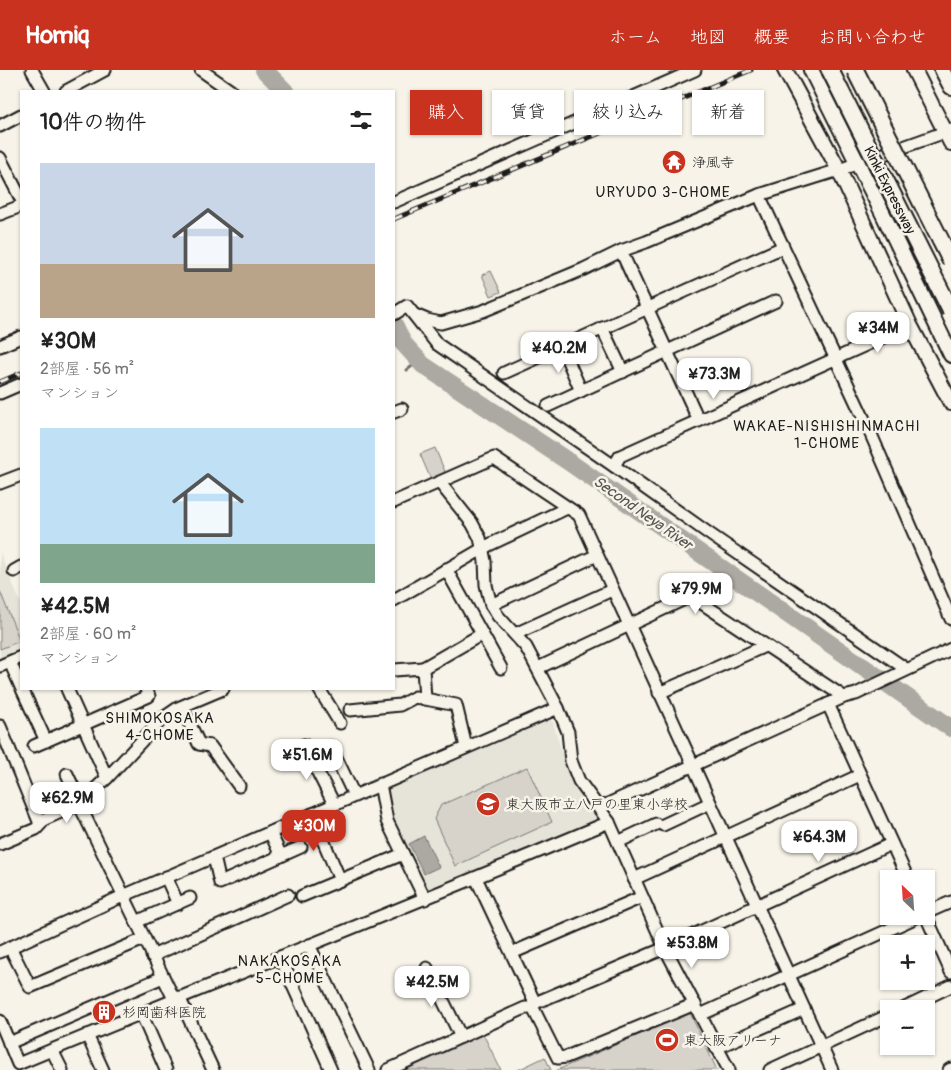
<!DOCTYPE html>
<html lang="ja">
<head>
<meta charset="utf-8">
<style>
	:root { --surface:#fff; --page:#f2f2f2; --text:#222; --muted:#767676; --accent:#c8321e }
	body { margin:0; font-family:Pangolin,"Klee One",sans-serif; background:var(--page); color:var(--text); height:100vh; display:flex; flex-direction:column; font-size:19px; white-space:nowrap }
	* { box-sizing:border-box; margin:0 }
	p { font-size:16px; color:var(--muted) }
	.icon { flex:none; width:28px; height:28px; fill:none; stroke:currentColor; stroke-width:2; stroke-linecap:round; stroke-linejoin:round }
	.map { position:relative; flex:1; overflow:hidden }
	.panel { position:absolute; left:20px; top:20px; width:375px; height:600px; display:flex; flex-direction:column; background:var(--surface); border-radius:0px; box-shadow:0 1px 4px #0004 }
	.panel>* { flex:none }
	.hud { position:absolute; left:410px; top:20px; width:465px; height:45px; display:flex; gap:10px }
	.needle { width:32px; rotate:335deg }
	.buttons { position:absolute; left:880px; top:800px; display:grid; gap:10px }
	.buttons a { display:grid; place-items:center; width:55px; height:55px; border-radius:0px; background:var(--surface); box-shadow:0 1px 4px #0004; font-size:25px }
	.price { position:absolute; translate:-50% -42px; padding:0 11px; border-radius:10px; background:#fff; color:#222; font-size:16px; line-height:32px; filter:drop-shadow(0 1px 2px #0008) }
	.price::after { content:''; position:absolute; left:50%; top:30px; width:15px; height:11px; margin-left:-8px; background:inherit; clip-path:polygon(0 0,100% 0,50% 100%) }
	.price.current { background:var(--accent); color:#fff }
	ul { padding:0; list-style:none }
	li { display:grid; align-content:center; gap:10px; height:265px; padding:0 20px }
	li span { display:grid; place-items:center; height:155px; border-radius:0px; color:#555 }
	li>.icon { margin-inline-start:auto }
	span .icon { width:90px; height:90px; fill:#fffc; stroke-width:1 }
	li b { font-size:21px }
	h2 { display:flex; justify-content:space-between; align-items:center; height:60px; padding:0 20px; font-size:21px }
	.tag { padding:0 18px; border-radius:0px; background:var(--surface); box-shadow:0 1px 4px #0004; font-size:18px; line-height:45px }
	.tag.current { background:var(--accent); color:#fff }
	header { display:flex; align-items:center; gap:30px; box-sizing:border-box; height:70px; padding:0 25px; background:var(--accent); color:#fff }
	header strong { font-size:24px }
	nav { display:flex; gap:28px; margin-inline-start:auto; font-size:18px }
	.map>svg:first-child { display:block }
</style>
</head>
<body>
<header>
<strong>Homiq</strong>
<nav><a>ホーム</a><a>地図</a><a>概要</a><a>お問い合わせ</a></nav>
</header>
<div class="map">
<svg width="951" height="1000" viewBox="0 0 951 1000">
	<rect width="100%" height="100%" fill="#f7f3e8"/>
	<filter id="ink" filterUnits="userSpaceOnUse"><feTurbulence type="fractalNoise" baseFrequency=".02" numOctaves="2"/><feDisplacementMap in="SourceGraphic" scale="10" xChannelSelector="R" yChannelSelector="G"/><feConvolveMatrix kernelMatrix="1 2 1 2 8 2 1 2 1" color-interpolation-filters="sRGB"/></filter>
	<g filter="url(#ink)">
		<g fill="#e6e3d9">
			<polygon points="0,483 21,534 21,580 0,589"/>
			<polygon points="544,647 553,652 569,706 597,747 594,751 431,823 426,822 391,748 385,721 388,716"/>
		</g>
		<g fill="#d7d3cb" stroke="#7a7874">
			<polygon points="491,201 501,222 491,226 482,205"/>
			<polygon points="435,378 446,404 431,410 420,384"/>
			<polygon points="0,521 20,571 0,579"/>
			<polygon points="527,697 552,752 455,796 434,749 441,735"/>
			<polygon points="690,943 717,1000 557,1000"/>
			<polygon points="483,964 501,1000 402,1000"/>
			<polygon points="545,987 551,1000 518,1000"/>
		</g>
		<polygon fill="#aca9a2" stroke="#72716c" points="424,766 439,797 424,804 409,774"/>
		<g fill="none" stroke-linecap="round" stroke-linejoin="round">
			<polyline stroke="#72716c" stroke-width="3" points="407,300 419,291"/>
			<g stroke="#aca9a2" stroke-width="18">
				<polyline points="264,0 285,21"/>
				<polyline points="394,254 403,273 423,295 569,392 951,658"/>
			</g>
			<g stroke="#1c1c1c" stroke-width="15">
				<g id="minor">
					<polyline points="32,0 44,21"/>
					<polyline points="201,0 231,21"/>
					<polyline points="66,21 105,0"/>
					<polyline points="0,56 21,45"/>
					<polyline points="0,88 21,129"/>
					<polyline points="759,125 870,362 951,549"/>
					<polyline points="394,132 695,0"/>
					<polyline points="0,144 21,136"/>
					<polyline points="621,181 699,351"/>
					<polyline points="394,244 407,236 437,274 614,396 711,465 906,599"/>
					<polyline points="415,245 427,250 441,253 483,241 584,199 621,181 646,172 759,125 839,100 951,60"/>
					<polyline points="602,258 623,302"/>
					<polyline points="0,276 21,267"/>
					<polyline points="562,277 581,321"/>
					<polyline points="504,303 783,177"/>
					<polyline points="0,323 21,314"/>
					<polyline points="548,336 776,231"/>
					<polyline points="394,342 402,339"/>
					<polyline points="614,396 620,386 910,255"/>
					<polyline points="0,413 21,405"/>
					<polyline points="440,413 472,453 480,468 485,491 486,515 491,535 498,546 526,577 558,638 568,662 571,691 579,711 609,752 665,878 729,1000"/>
					<polyline points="394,432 494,388 579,445 832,1000"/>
					<polyline points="446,499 501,598"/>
					<polyline points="14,501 21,497"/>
					<polyline points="394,530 489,475 567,438"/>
					<polyline points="491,535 597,485"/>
					<polyline points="515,564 612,520"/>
					<polyline points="10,592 21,617"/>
					<polyline points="0,596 21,587"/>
					<polyline points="538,598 691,526 844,627"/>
					<polyline points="394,600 423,598"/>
					<polyline points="22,619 46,671"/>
					<polyline points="67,619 107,708"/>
					<polyline points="319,619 340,653"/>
					<polyline points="659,623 765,576"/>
					<polyline points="425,629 423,598 482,564"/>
					<polyline points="828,634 908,809"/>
					<polyline points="182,637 199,674 210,676 239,716"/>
					<polyline points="350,640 400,635 415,627 456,635 466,677"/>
					<polyline points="0,656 40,754"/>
					<polyline points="304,675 334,734"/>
					<polyline points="34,676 149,626 146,619"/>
					<polyline points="310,687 331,677 354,725"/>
					<polyline points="67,704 80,732"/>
					<polyline points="380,714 387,751 425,829"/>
					<polyline points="79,734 174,929"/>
					<polyline points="599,738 844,627 856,624 951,579"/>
					<polyline points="312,744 340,810"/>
					<polyline points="663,755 710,733"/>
					<polyline points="270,762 281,786"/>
					<polyline points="618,772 656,754"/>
					<polyline points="0,774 36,759 45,749 79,734 107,708 162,649 178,638 223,619"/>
					<polyline points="214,787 220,813 301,777"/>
					<polyline points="166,807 178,834"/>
					<polyline points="476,808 535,933"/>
					<polyline points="634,809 860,705"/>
					<polyline points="302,826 403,784"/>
					<polyline points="926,843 951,832"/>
					<polyline points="926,846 951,902"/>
					<polyline points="136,852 190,828"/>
					<polyline points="309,875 369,1000"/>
					<polyline points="10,877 30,917 144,869"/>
					<polyline points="0,882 123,826 558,638"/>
					<polyline points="512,883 642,827"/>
					<polyline points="152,886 288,825"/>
					<polyline points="280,887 331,1000"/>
					<polyline points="427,898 461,967"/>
					<polyline points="179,927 213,1000"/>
					<polyline points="531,938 535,933 665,878 891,774"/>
					<polyline points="903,939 951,916"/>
					<polyline points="141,943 166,1000"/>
					<polyline points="700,945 919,846"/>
					<path d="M 0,951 L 18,994 C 215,912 413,835 609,752"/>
					<polyline points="87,965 103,1000"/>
					<polyline points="9,973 163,907"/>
					<polyline points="716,978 804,939"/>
					<polyline points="52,980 62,1000"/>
					<polyline points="388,1000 525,938 531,938 534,940 558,988 566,987 695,934"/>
					<polyline points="770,1000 889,945"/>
					<polyline points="949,1000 951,999"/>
				</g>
			</g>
			<g stroke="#1c1c1c" stroke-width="18">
				<g id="major">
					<polyline points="785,0 839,100 910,255 951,333"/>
					<polyline points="811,0 883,144 951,285"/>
					<polyline points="914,0 951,73"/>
					<polyline points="942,0 951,17"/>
				</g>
			</g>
			<use href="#minor" stroke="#f7f3e8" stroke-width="11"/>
			<use href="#major" stroke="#f7f3e8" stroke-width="14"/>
			<g stroke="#1c1c1c" stroke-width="5">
				<g id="rail">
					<polyline points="394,149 751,0"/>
					<polyline points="0,312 21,303"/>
				</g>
			</g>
			<use href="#rail" stroke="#f7f3e8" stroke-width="3" stroke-dasharray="9" stroke-linecap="butt"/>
			<g stroke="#1c1c1c" stroke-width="20" stroke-linecap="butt">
				<g id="highway-bridge">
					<polyline points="830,0 951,241"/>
					<polyline points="855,0 951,191"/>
				</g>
			</g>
			<use href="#highway-bridge" stroke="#f7f3e8" stroke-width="16"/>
		</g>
	</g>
	<defs>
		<g id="temple-disc" transform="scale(1.25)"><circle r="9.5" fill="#c8321e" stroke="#f7f3e8"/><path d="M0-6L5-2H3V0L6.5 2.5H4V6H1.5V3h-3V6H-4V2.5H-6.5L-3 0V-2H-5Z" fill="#fff"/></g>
		<g id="school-disc" transform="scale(1.25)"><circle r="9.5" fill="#c8321e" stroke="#f7f3e8"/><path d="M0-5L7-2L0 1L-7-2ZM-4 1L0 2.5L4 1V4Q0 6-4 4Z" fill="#fff"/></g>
		<g id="building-disc" transform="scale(1.25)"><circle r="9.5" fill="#c8321e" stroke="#f7f3e8"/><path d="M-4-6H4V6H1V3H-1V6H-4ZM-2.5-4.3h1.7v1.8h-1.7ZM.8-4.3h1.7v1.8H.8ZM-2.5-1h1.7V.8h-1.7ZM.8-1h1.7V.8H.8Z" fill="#fff"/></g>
		<g id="stadium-disc" transform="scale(1.25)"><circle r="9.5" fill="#c8321e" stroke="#f7f3e8"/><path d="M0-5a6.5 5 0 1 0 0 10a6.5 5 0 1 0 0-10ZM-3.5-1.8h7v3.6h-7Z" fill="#fff"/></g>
	</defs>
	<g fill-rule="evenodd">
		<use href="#temple-disc" x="674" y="92"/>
		<use href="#school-disc" x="488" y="734"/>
		<use href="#building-disc" x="104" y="942"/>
		<use href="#stadium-disc" x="667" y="970"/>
	</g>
	<g text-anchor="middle" stroke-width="5" stroke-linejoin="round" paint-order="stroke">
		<g font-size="14" fill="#1c1c1c" stroke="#f7f3e8" text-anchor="start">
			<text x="692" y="97">浄風寺</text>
			<text x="506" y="739">東大阪市立八戸の里東小学校</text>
			<text x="122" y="947">杉岡歯科医院</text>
			<text x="684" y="975">東大阪アリーナ</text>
		</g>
		<g font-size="14" fill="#1c1c1c" stroke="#f7f3e8">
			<text transform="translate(890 120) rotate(63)" y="5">Kinki Expressway</text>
		</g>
		<g font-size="15" letter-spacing="1" fill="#1c1c1c" stroke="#f7f3e8">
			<text x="663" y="127">URYUDO 3-CHOME</text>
			<text x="827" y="361">WAKAE-NISHISHINMACHI<tspan x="827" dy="17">1-CHOME</tspan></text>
			<text x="160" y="653">SHIMOKOSAKA<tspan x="160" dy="17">4-CHOME</tspan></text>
			<text x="290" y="896">NAKAKOSAKA<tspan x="290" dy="17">5-CHOME</tspan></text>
		</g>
		<g font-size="15" font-style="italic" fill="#565452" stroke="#f7f3e8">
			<text transform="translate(643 443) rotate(35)" y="5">Second Neya River</text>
		</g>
	</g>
</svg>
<div class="buttons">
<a><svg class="needle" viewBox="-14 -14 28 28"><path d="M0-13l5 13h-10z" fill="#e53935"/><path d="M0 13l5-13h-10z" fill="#767676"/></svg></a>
<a>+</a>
<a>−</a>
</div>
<b class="price" style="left:878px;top:284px">¥34M</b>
<b class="price" style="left:559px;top:304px">¥40.2M</b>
<b class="price" style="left:714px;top:330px">¥73.3M</b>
<b class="price" style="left:696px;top:545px">¥79.9M</b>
<b class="price" style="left:307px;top:711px">¥51.6M</b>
<b class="price" style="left:67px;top:754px">¥62.9M</b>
<b class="price current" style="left:314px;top:782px">¥30M</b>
<b class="price" style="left:819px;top:793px">¥64.3M</b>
<b class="price" style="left:692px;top:899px">¥53.8M</b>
<b class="price" style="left:432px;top:938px">¥42.5M</b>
<div class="hud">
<a class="tag current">購入</a>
<a class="tag">賃貸</a>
<a class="tag">絞り込み</a>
<a class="tag">新着</a>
</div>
<section class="panel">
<h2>10件の物件<svg class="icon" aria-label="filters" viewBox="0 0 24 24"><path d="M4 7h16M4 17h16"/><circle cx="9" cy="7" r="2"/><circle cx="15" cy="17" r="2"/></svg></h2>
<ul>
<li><span style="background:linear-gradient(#c9d6e8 65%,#b9a48a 0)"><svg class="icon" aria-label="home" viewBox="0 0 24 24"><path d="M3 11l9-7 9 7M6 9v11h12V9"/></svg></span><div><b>¥30M</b><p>2部屋 · 56 m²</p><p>マンション</p></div></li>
<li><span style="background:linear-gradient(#bfe0f5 75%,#7fa58c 0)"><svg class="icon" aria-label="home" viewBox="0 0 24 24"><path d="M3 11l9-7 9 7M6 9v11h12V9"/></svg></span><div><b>¥42.5M</b><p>2部屋 · 60 m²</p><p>マンション</p></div></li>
</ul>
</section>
</div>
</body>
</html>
